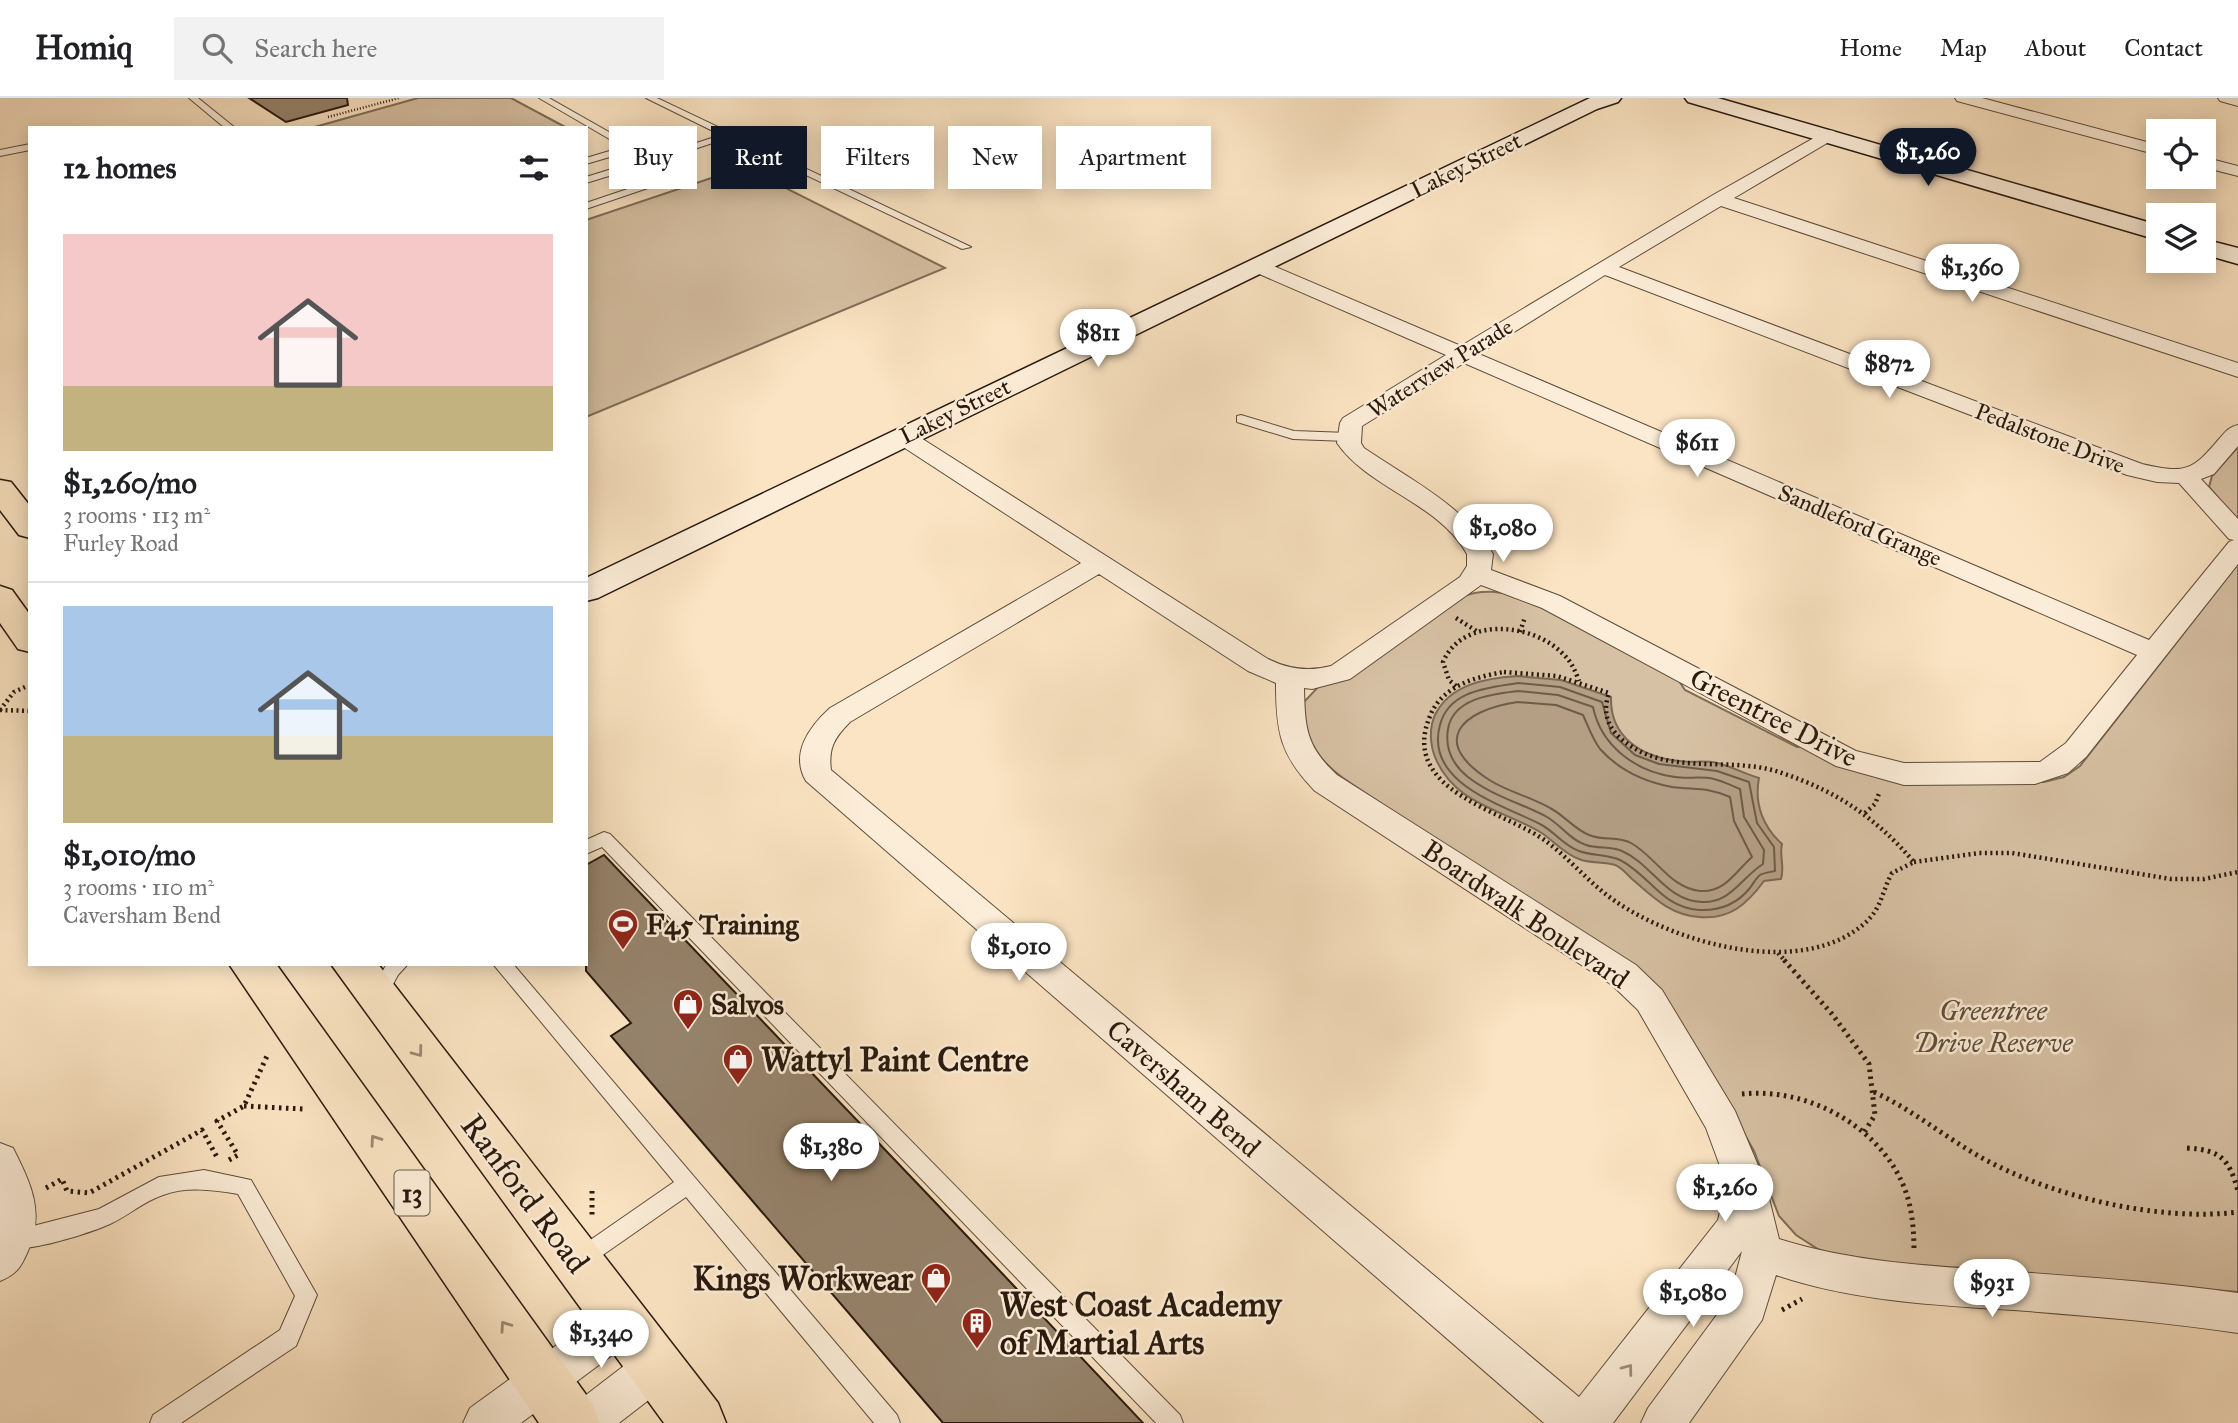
<!DOCTYPE html>
<html lang="en">
<head>
<meta charset="utf-8">
<style>
	:root { --surface:#fff; --page:#f2f2f2; --text:#202124; --muted:#757577; --line:#e0e0e0; --accent:#111827 }
	body { margin:0; font-family:"IM FELL Great Primer",serif; background:var(--page); color:var(--text); height:100vh; display:flex; flex-direction:column; font-size:26px; white-space:nowrap }
	* { box-sizing:border-box; margin:0 }
	p { font-size:23px; color:var(--muted) }
	.icon { flex:none; width:38px; height:38px; fill:none; stroke:currentColor; stroke-width:2; stroke-linecap:round; stroke-linejoin:round }
	.map { position:relative; flex:1; overflow:hidden }
	.side { position:absolute; left:28px; top:28px; width:560px; height:840px; display:flex; flex-direction:column; background:var(--surface); border-radius:0px; box-shadow:0 4px 18px #0003 }
	.side>* { flex:none }
	.top-card { position:absolute; left:609px; top:28px; width:665px; height:63px; display:flex; gap:14px }
	.buttons { position:absolute; left:2146px; top:21px; display:grid; gap:14px }
	.buttons a { display:grid; place-items:center; width:70px; height:70px; border-radius:0px; background:var(--surface); box-shadow:0 4px 18px #0003; font-size:35px }
	.price { position:absolute; translate:-50% -60px; padding:0 16px; border-radius:24px; background:#fff; color:#222; font-size:23px; line-height:46px; filter:drop-shadow(0 2px 4px #0008) }
	.price::after { content:''; position:absolute; left:50%; top:42px; width:21px; height:16px; margin-left:-10px; background:inherit; clip-path:polygon(0 0,100% 0,50% 100%) }
	.price.active { background:var(--accent); color:#fff }
	ul { padding:0; list-style:none }
	li { display:grid; align-content:center; gap:14px; height:371px; padding:0 35px }
	li+li { border-top:2px solid var(--line) }
	li span { display:grid; place-items:center; height:217px; border-radius:0px; color:#555 }
	li>.icon { margin-inline-start:auto }
	span .icon { width:126px; height:126px; fill:#fffc; stroke-width:1 }
	li b { font-size:30px }
	h2 { display:flex; justify-content:space-between; align-items:center; height:84px; padding:0 35px; font-size:30px }
	.pill { padding:0 24px; border-radius:0px; background:var(--surface); box-shadow:0 4px 18px #0003; font-size:24px; line-height:63px }
	.pill.active { background:var(--accent); color:#fff }
	header { display:flex; align-items:center; gap:42px; box-sizing:border-box; height:98px; padding:0 35px; background:var(--surface); border-bottom:2px solid var(--line) }
	header strong { font-size:33px }
	nav { display:flex; gap:38px; margin-inline-start:auto; font-size:24px }
	.search { width:490px; height:63px; background:var(--page); display:flex; align-items:center; gap:18px; box-sizing:border-box; padding:0 24px; border-radius:0px; color:var(--muted); font-size:26px }
	.map>svg:first-child { display:block }
</style>
</head>
<body>
<header>
<strong>Homiq</strong>
<div class="search"><svg class="icon" aria-label="search" viewBox="0 0 24 24"><circle cx="10" cy="10" r="6"/><path d="M15 15l6 6"/></svg>Search here</div>
<nav><a>Home</a><a>Map</a><a>About</a><a>Contact</a></nav>
</header>
<div class="map">
<svg width="2238" height="1325" viewBox="0 0 2238 1325">
	<rect width="100%" height="100%" fill="#fbe4c3"/>
	<filter id="stains"><feTurbulence type="fractalNoise" baseFrequency=".00286" numOctaves="4"/><feColorMatrix values="0 0 0 0 .2 0 0 0 0 .09 0 0 0 0 .02 0 0 0 .5 -.17"/></filter>
	<radialGradient id="worn" r=".72"><stop offset=".6" stop-color="#630" stop-opacity="0"/><stop offset="1" stop-color="#630" stop-opacity=".3"/></radialGradient>
	<g fill="#d7c1a4" stroke="#806d58" stroke-width="2">
		<polygon points="418,0 511,0 567,30 311,30"/>
		<polygon points="744,69 945,170 586,319 586,122"/>
		<polygon points="2238,349 2238,424 2209,389 2212,378"/>
		<path d="M 2238,466 L 2238,1194 L 1841,1161 L 1818,1151 L 1796,1137 L 1779,1118 L 1754,1053 L 1719,991 L 1636,876 L 1343,680 C 1313,658 1306,641 1303,605 L 1320,587 L 1461,499 C 1484,490 1502,494 1525,500 L 1677,580 L 1685,592 L 1797,649 L 1809,648 L 1917,684 L 2044,684 L 2064,679 L 2080,668 Z"/>
	</g>
	<path fill="#b49f85" stroke="#7c6955" stroke-width="2" d="M 1517,578 L 1561,582 L 1611,599 C 1610,639 1641,659 1679,663 C 1691,665 1705,662 1717,665 C 1731,668 1745,676 1759,680 C 1754,706 1763,729 1782,746 C 1779,758 1785,769 1781,781 L 1764,783 C 1747,806 1730,822 1699,819 C 1670,817 1653,799 1632,781 C 1627,776 1621,769 1615,767 C 1604,763 1590,766 1579,761 C 1564,756 1553,742 1540,734 C 1501,711 1454,706 1435,659 C 1430,646 1429,630 1435,617 C 1450,586 1487,580 1517,578 Z"/>
	<g fill="none" stroke-linecap="round" stroke-linejoin="round">
		<g stroke="#6e5c49" stroke-width="2">
			<path d="M 1518,585 L 1560,589 L 1602,604 L 1611,635 L 1635,657 L 1659,666 L 1717,673 L 1749,684 L 1757,725 L 1774,749 L 1775,773 C 1771,774 1763,775 1760,777 C 1756,780 1753,786 1750,790 C 1737,806 1721,813 1699,812 C 1661,809 1651,778 1620,762 C 1608,756 1592,758 1579,753 C 1564,748 1554,733 1540,726 C 1503,707 1424,685 1440,627 C 1449,592 1488,590 1518,585 Z"/>
			<path d="M 1518,593 L 1558,597 L 1593,609 C 1601,648 1636,674 1675,679 C 1688,681 1702,678 1714,681 C 1723,683 1732,688 1740,691 L 1744,719 L 1764,752 L 1763,766 C 1741,780 1731,805 1702,804 C 1666,803 1652,766 1622,753 C 1611,748 1598,751 1586,747 C 1570,742 1561,727 1547,719 C 1511,699 1439,685 1448,631 C 1453,600 1493,596 1518,593 Z"/>
			<path d="M 1518,604 L 1556,607 L 1583,617 C 1588,628 1593,642 1600,651 C 1619,672 1645,684 1672,689 C 1694,692 1708,689 1730,699 L 1734,723 L 1752,759 C 1736,773 1725,795 1700,793 C 1670,790 1656,759 1631,745 C 1618,738 1603,743 1589,737 C 1574,731 1564,717 1550,710 C 1531,699 1509,694 1491,683 C 1428,644 1461,612 1518,604 Z"/>
		</g>
	</g>
	<g fill="#96836c" stroke="#29190d" stroke-width="2">
		<polygon points="249,0 347,0 348,7 286,24"/>
		<polygon points="604,757 933,1102 1143,1325 943,1325 611,938 631,925 586,873 586,767"/>
	</g>
	<g fill="none" stroke-linecap="round" stroke-linejoin="round">
		<g stroke="#5e4c3a" stroke-width="2">
			<g id="lane">
				<polygon points="189,0 198,0 234,29 225,30"/>
				<polygon points="539,0 549,0 653,59 721,37 646,0 657,0 971,149 962,151 728,40 670,59 692,71 692,75 586,111 586,105 681,73 661,62 586,85 586,79 644,61 630,53 586,66 586,60 623,49"/>
				<polygon points="30,46 30,52 0,58 0,52"/>
				<polygon points="1241,317 1294,333 1348,335 1354,339 1348,343 1293,341 1237,324 1237,318"/>
				<polygon points="604,734 610,736 1180,1317 1183,1325 1156,1325 602,749 586,756 586,742"/>
				<polygon points="408,866 398,877 385,901 379,903 373,901 370,896 386,867"/>
				<polygon points="493,866 513,866 897,1317 900,1325 874,1325 686,1099 587,1168 580,1171 573,1168 569,1161 573,1154 674,1084"/>
				<path d="M 204,1072 L 251,1082 L 317,1197 L 296,1248 L 181,1325 L 150,1325 L 153,1317 L 280,1232 L 295,1198 L 238,1096 C 213,1092 187,1088 163,1097 C 144,1103 128,1118 110,1126 C 90,1135 25,1156 6,1149 L 3,1142 L 6,1135 L 99,1111 L 159,1079 Z"/>
			</g>
		</g>
		<g stroke="#5e4c3a" stroke-width="2">
			<g id="street">
				<polygon points="1955,0 1982,0 2158,47 2158,57 1957,3"/>
				<polygon points="2218,0 2238,0 2238,8 2220,3"/>
				<path d="M 1828,32 L 1834,33 L 1836,37 L 1834,41 L 1734,100 L 2238,265 L 2238,279 L 1721,108 L 1619,169 L 2142,366 C 2186,376 2192,373 2220,340 C 2226,333 2229,329 2238,327 L 2238,348 L 2214,376 L 2201,381 L 2238,421 L 2238,466 L 2086,659 L 2068,675 L 2035,686 L 1904,687 L 1836,668 L 1542,510 L 1481,487 L 1350,581 L 1312,591 L 1304,590 C 1305,631 1306,648 1337,677 L 1636,867 L 1662,892 L 1735,1013 L 1765,1084 L 1779,1141 C 1851,1164 1929,1168 2005,1173 C 2083,1179 2160,1184 2238,1195 L 2238,1235 C 2164,1224 2089,1218 2014,1212 C 1934,1207 1853,1203 1776,1177 L 1762,1222 L 1689,1325 L 1641,1325 L 1648,1310 L 1730,1199 L 1742,1153 L 1613,1325 L 1544,1325 L 806,683 C 790,656 809,629 830,610 L 1081,465 L 894,343 L 890,338 L 894,333 L 910,333 L 1268,561 C 1288,571 1308,574 1331,568 L 1460,479 L 1467,468 L 1467,456 C 1439,405 1369,391 1337,345 L 1340,325 L 1343,320 L 1446,257 L 1250,172 L 1247,168 L 1250,164 L 1264,164 L 1461,248 L 1713,97 ZM 1605,177 L 2127,377 L 2157,384 L 2179,385 L 2229,441 L 2234,442 L 2229,444 L 2149,542 L 1479,256 ZM 1464,265 L 2137,557 L 2066,645 L 2040,664 L 1904,665 L 1856,653 L 1560,498 L 1491,472 L 1493,456 C 1466,409 1408,380 1364,350 L 1361,345 L 1362,328 ZM 1099,476 L 1248,573 L 1276,585 C 1276,634 1280,657 1315,693 L 1612,887 L 1638,912 L 1706,1030 L 1727,1087 L 1718,1122 L 1579,1299 L 831,672 C 828,650 835,639 850,624 Z"/>
				<polygon points="2203,59 2238,68 2238,78 2203,69"/>
				<path d="M 0,1045 L 13,1050 C 31,1086 45,1114 28,1153 C 21,1169 17,1176 0,1183 Z"/>
				<polygon points="624,1203 639,1209 645,1223 639,1237 521,1325 463,1325 470,1310 609,1209"/>
				<polygon points="657,1248 672,1254 678,1269 672,1284 619,1325 562,1325 569,1310 642,1254"/>
			</g>
		</g>
		<g stroke="#29190d" stroke-width="3">
			<g id="secondary">
				<polygon points="1590,0 1621,0 1618,4 1597,11 598,500 586,503 586,480"/>
				<polygon points="1685,0 1718,0 2158,127 2158,142 1688,4"/>
				<polygon points="2203,141 2238,150 2238,166 2203,156"/>
			</g>
		</g>
		<g stroke="#29190d" stroke-width="3">
			<g id="primary">
				<polygon points="0,382 11,384 30,408 30,440 19,437 0,412"/>
				<polygon points="0,488 12,492 30,517 30,554 18,551 0,525"/>
				<polygon points="229,866 276,866 592,1305 600,1325 539,1325"/>
				<polygon points="331,866 378,866 718,1305 726,1325 664,1325"/>
			</g>
		</g>
		<polyline stroke="#29190d" stroke-width="2.5" stroke-dasharray="1 2" stroke-linecap="butt" points="328,19 399,0"/>
		<g stroke="#29190d" stroke-width="4.5" stroke-dasharray="2 3.5" stroke-linecap="butt">
			<polyline points="1456,520 1478,534"/>
			<polyline points="1520,534 1525,519"/>
			<path d="M 1504,574 L 1557,578 L 1609,595 C 1603,612 1606,626 1619,639 C 1665,681 1728,656 1782,675 C 1838,694 1875,719 1914,764 L 1892,775 C 1882,793 1882,810 1865,825 C 1802,881 1677,846 1615,803 C 1590,786 1571,762 1547,744 C 1507,713 1398,694 1430,618 C 1442,588 1475,579 1504,574 Z"/>
			<path d="M 1456,588 L 1449,582 L 1443,564 C 1462,519 1531,524 1562,555 C 1571,563 1575,572 1579,583"/>
			<polyline points="0,612 14,594 25,589"/>
			<polyline points="0,612 30,613"/>
			<polyline points="1865,715 1875,706 1880,693"/>
			<polyline points="1914,764 1979,755 2012,755 2171,781 2204,781 2238,774"/>
			<polyline points="1778,855 1786,864"/>
		</g>
		<g stroke="#29190d" stroke-width="5" stroke-dasharray="2.5 4.5" stroke-linecap="butt">
			<polyline points="1784,862 1832,916 1869,966 1875,1017 1863,1036"/>
			<path d="M 1874,994 C 1913,1012 1946,1040 1984,1061 C 2053,1099 2160,1124 2238,1114"/>
			<path d="M 1742,996 C 1806,989 1879,1027 1904,1089 C 1912,1109 1914,1131 1914,1153"/>
			<polyline points="244,1008 303,1011"/>
			<path d="M 2187,1050 C 2221,1052 2229,1061 2238,1093"/>
			<polyline points="229,1062 238,1057 217,1023 244,1008 267,958"/>
			<polyline points="46,1090 62,1081 67,1093 89,1095 202,1032 218,1061"/>
			<polyline points="592,1093 592,1117"/>
			<polyline points="1782,1212 1802,1201"/>
		</g>
		<use href="#lane" fill="#fcedd8" fill-rule="evenodd"/>
		<use href="#street" fill="#fcedd8" fill-rule="evenodd"/>
		<use href="#secondary" fill="#fcedd8" fill-rule="evenodd"/>
		<use href="#primary" fill="#fbe4c3" fill-rule="evenodd"/>
	</g>
	<defs><path id="oneway-chevron" d="M-2-3.5L2.5 0L-2 3.5" fill="none" stroke-width="1.6" stroke-linecap="round" stroke-linejoin="round" transform="scale(1.75)"/></defs>
	<g stroke="#9c8971">
		<use href="#oneway-chevron" transform="translate(418 954) rotate(53)"/>
		<use href="#oneway-chevron" transform="translate(375 1042) rotate(-125)"/>
		<use href="#oneway-chevron" transform="translate(505 1228) rotate(-125)"/>
	</g>
	<use stroke="#9d8e7d" href="#oneway-chevron" transform="translate(1628 1271) rotate(-53)"/>
	<defs>
		<g id="stadium-pin" transform="scale(1.575)"><path d="M0 17L-7.5 6A9.5 9.5 0 1 1 7.5 6Z" fill="#8f2418" stroke="#fcedd8"/><path d="M0-5a6.5 5 0 1 0 0 10a6.5 5 0 1 0 0-10ZM-3.5-1.8h7v3.6h-7Z" fill="#fff"/></g>
		<g id="shop-pin" transform="scale(1.575)"><path d="M0 17L-7.5 6A9.5 9.5 0 1 1 7.5 6Z" fill="#8f2418" stroke="#fcedd8"/><path d="M-5-2.5h2.3a2.7 3.5 0 0 1 5.4 0H5L5.5 6h-11ZM-1.5-2.5h3a1.5 2.3 0 0 0-3 0Z" fill="#fff"/></g>
		<g id="building-pin" transform="scale(1.575)"><path d="M0 17L-7.5 6A9.5 9.5 0 1 1 7.5 6Z" fill="#8f2418" stroke="#fcedd8"/><path d="M-4-6H4V6H1V3H-1V6H-4ZM-2.5-4.3h1.7v1.8h-1.7ZM.8-4.3h1.7v1.8H.8ZM-2.5-1h1.7V.8h-1.7ZM.8-1h1.7V.8H.8Z" fill="#fff"/></g>
	</defs>
	<g fill-rule="evenodd">
		<use href="#stadium-pin" x="623" y="826"/>
		<use href="#shop-pin" x="688" y="906"/>
		<use href="#shop-pin" x="738" y="961"/>
		<use href="#shop-pin" x="936" y="1180"/>
		<use href="#building-pin" x="977" y="1225"/>
	</g>
	<g text-anchor="middle" stroke-width="5" stroke-linejoin="round" paint-order="stroke">
		<g font-size="23" fill="#29190d" stroke="#fcedd8">
			<text transform="translate(1466 67) rotate(-26)" y="8">Lakey Street</text>
			<text transform="translate(1440 270) rotate(-32)" y="8">Waterview Parade</text>
			<text transform="translate(955 313) rotate(-26)" y="8">Lakey Street</text>
			<text transform="translate(2050 340) rotate(21)" y="8">Pedalstone Drive</text>
			<text transform="translate(1860 427) rotate(23)" y="8">Sandleford Grange</text>
		</g>
		<rect fill="#fcedd8" stroke="#68594a" stroke-width="2" x="394.5" y="1072.5" width="35" height="45" rx="5"/>
		<g font-size="26" font-weight="bold" fill="#29190d">
			<text x="412" y="1104">13</text>
		</g>
		<g font-size="28" fill="#29190d" stroke="#fcedd8">
			<text transform="translate(1774 619) rotate(27)" y="10">Greentree Drive</text>
			<text transform="translate(1526 816) rotate(34)" y="10">Boardwalk Boulevard</text>
			<text transform="translate(1184 990) rotate(41)" y="10">Caversham Bend</text>
		</g>
		<g font-size="28" font-weight="bold" fill="#29190d" stroke="#fcedd8" text-anchor="start">
			<text x="646" y="836">F45 Training</text>
			<text x="711" y="916">Salvos</text>
		</g>
		<g font-size="28" font-style="italic" fill="#5d4b3a" stroke="#fcedd8">
			<text x="1993" y="922">Greentree<tspan x="1993" dy="32">Drive Reserve</tspan></text>
		</g>
		<g font-size="33" font-weight="bold" fill="#29190d" stroke="#fcedd8" text-anchor="start">
			<text x="761" y="973">Wattyl Paint Centre</text>
			<text x="913" y="1192" text-anchor="end">Kings Workwear</text>
			<text x="1000" y="1218">West Coast Academy<tspan x="1000" dy="38">of Martial Arts</tspan></text>
		</g>
		<g font-size="33" fill="#29190d" stroke="#fcedd8">
			<text transform="translate(526 1095) rotate(53)" y="12">Ranford Road</text>
		</g>
	</g>
	<rect width="100%" height="100%" filter="url(#stains)"/>
	<rect width="100%" height="100%" fill="url(#worn)"/>
</svg>
<div class="buttons">
<a><svg class="icon" aria-label="locate" viewBox="0 0 24 24"><circle cx="12" cy="12" r="6"/><path d="M12 2v4M12 18v4M2 12h4M18 12h4"/></svg></a>
<a><svg class="icon" aria-label="layers" viewBox="0 0 24 24"><path d="M12 4l9 5-9 5-9-5zM3 14l9 5 9-5"/></svg></a>
</div>
<b class="price active" style="left:1928px;top:90px">$1,260</b>
<b class="price" style="left:1972px;top:206px">$1,360</b>
<b class="price" style="left:1098px;top:271px">$811</b>
<b class="price" style="left:1889px;top:302px">$872</b>
<b class="price" style="left:1697px;top:381px">$611</b>
<b class="price" style="left:1503px;top:466px">$1,080</b>
<b class="price" style="left:1019px;top:885px">$1,010</b>
<b class="price" style="left:831px;top:1085px">$1,380</b>
<b class="price" style="left:1725px;top:1126px">$1,260</b>
<b class="price" style="left:1992px;top:1221px">$931</b>
<b class="price" style="left:1693px;top:1231px">$1,080</b>
<b class="price" style="left:601px;top:1272px">$1,340</b>
<div class="top-card">
<a class="pill">Buy</a>
<a class="pill active">Rent</a>
<a class="pill">Filters</a>
<a class="pill">New</a>
<a class="pill">Apartment</a>
</div>
<section class="side">
<h2>12 homes<svg class="icon" aria-label="filters" viewBox="0 0 24 24"><path d="M4 7h16M4 17h16"/><circle cx="9" cy="7" r="2"/><circle cx="15" cy="17" r="2"/></svg></h2>
<ul>
<li><span style="background:linear-gradient(#f6c9c9 70%,#c2b280 0)"><svg class="icon" aria-label="home" viewBox="0 0 24 24"><path d="M3 11l9-7 9 7M6 9v11h12V9"/></svg></span><div><b>$1,260/mo</b><p>3 rooms · 113 m²</p><p>Furley Road</p></div></li>
<li><span style="background:linear-gradient(#a9c7e8 60%,#c2b280 0)"><svg class="icon" aria-label="home" viewBox="0 0 24 24"><path d="M3 11l9-7 9 7M6 9v11h12V9"/></svg></span><div><b>$1,010/mo</b><p>3 rooms · 110 m²</p><p>Caversham Bend</p></div></li>
</ul>
</section>
</div>
</body>
</html>
